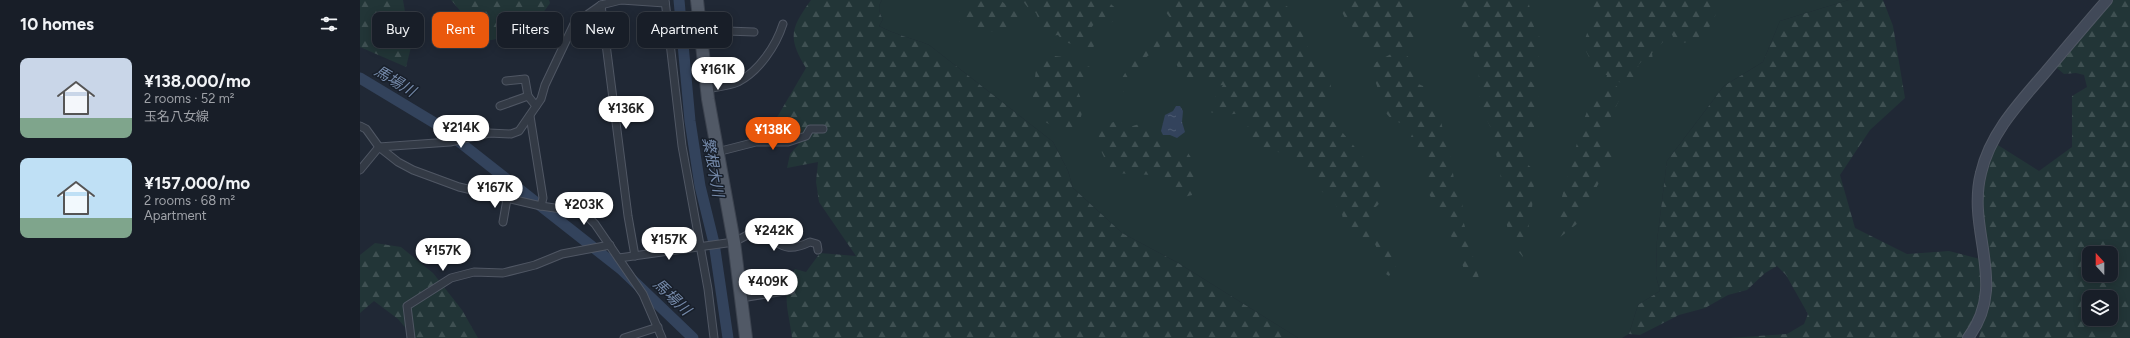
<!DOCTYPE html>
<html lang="en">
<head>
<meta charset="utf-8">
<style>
	:root { --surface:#181e28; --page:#252b34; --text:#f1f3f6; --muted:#9fa2a8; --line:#363c45; --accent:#ea580c }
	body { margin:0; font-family:Figtree,"Noto Sans JP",sans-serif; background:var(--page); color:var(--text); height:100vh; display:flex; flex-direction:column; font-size:15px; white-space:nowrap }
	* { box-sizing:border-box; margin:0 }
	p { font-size:13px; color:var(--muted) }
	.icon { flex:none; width:22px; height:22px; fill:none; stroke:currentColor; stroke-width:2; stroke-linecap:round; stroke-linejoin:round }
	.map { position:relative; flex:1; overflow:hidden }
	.drawer { display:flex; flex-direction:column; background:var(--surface); width:360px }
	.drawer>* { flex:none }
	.hud { position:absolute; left:12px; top:12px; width:380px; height:36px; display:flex; gap:8px }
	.needle { width:26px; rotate:339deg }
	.fabs { position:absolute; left:1722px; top:246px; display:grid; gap:8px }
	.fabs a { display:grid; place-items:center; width:36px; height:36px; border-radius:8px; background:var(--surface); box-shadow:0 2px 10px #0003,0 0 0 1px var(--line); font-size:20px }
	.price { position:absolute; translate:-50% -34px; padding:0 9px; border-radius:14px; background:#fff; color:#222; font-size:13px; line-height:26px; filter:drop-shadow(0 1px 2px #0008) }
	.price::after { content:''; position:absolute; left:50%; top:24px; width:12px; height:9px; margin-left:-6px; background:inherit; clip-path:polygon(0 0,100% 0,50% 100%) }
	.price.active { background:var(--accent); color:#fff }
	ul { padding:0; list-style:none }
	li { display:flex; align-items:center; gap:12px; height:100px; padding:0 20px }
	li span { display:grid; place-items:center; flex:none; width:112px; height:80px; border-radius:8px; color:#555 }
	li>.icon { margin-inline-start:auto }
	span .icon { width:48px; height:48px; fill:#fffc; stroke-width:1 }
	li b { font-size:17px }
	h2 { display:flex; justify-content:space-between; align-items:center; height:48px; padding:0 20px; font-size:17px }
	.tag { padding:0 14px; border-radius:8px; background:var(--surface); box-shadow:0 2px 10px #0003,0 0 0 1px var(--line); font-size:14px; line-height:36px }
	.tag.active { background:var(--accent); color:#fff }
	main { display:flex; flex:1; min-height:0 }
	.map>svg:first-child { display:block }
</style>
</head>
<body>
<main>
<section class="drawer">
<h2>10 homes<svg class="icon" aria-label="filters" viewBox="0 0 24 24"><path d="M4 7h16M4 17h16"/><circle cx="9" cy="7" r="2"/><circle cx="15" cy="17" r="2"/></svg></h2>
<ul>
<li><span style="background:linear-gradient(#c9d6e8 75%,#7fa58c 0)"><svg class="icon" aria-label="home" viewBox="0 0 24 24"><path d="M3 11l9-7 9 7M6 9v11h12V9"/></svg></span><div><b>¥138,000/mo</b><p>2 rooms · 52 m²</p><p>玉名八女線</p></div></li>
<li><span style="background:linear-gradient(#bfe0f5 75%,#7fa58c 0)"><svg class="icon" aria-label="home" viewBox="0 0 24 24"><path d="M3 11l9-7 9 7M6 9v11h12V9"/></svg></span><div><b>¥157,000/mo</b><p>2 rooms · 68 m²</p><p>Apartment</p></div></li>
</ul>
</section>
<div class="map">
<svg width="1770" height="338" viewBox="0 0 1770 338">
	<defs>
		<pattern id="forest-firs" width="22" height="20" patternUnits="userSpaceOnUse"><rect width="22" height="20" fill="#223537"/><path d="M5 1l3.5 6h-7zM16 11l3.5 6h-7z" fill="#3f5052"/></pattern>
		<pattern id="water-ripples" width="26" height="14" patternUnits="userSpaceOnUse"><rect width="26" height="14" fill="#33435c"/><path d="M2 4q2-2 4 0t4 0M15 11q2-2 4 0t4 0" fill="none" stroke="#4e5c72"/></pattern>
	</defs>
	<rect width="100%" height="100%" fill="#202835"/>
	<path fill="#223537" d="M 522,0 L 1489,0 L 1420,21 L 1403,62 L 1364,86 L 1307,161 L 1297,241 L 1296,276 L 1300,291 L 1278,305 L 1269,334 L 1262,338 L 938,338 L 818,263 L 762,233 L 713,188 L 708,171 L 693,142 L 569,45 C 552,38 535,35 519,26 L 523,19 C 519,13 517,6 522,0 Z"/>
	<g fill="url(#forest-firs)" fill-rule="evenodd">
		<polygon points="0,0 43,0 51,47 46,67 0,47"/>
		<polygon points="91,0 189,0 190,3 169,33 126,41"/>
		<path d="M 451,0 L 522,0 C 517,6 519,13 523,19 L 519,26 C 535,35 552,38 569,45 L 693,142 L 708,171 L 713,188 L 762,233 L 818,263 L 938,338 L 432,338 C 429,311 420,294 435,269 L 446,272 L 460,253 L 496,256 L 459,202 L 456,182 L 458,162 L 427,168 L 430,154 L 439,144 L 432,136 L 422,132 L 416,119 L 446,68 C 427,37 431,28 451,0 Z"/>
		<path d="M 606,0 L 640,0 L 661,16 L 658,26 C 640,32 606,38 597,17 L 604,8 Z"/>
		<path d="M 662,0 L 746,0 L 759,11 C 757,18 751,25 744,26 L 741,23 L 734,24 L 731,28 C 732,36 739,41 732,49 L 704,42 L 698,35 L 690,36 L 681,25 L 676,13 L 669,9 Z"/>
		<path d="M 812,0 L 914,0 L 928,7 L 938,22 L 956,67 L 966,72 L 971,85 L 965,112 L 1016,172 C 1020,180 1025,199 1017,206 C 1015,208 1011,209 1009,211 L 1013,229 L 1027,242 L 1036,266 L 1029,276 L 1026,274 L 1025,267 L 1015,244 L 1007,245 C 993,236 982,229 982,211 L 977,208 L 972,194 L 966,195 L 958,188 L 958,178 L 917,151 L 908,154 L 901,153 L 890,138 L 886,137 L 883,131 L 885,128 L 891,125 C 891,107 872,116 862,115 C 858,115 853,112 849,112 L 853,100 L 863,85 L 848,86 L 845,77 C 840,77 835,78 831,78 C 813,76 814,48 813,36 L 779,63 L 786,68 L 761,94 L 757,86 L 777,54 L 814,23 L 805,11 Z"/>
		<path d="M 976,0 L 1057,0 L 1056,40 L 1049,46 L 1043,46 L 1044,54 C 1052,59 1055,63 1060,72 L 1054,82 L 1063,86 L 1066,96 L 1078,111 L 1091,159 L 1094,180 L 1103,193 L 1102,216 L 1123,293 L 1104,269 L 1084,218 L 1067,191 L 1068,172 L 1050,139 L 1055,128 L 1032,120 L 1026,113 L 1011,68 L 1016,62 L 1031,54 L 1031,49 L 1025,45 L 1013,51 L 985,18 Z"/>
		<path d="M 1103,0 L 1168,0 L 1174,27 L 1180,38 L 1178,50 L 1180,66 L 1168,79 L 1177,86 C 1178,100 1184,123 1168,132 L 1166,163 L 1175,171 L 1172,208 L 1163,257 L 1153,245 L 1147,226 L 1142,182 L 1138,165 L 1132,130 L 1127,120 L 1127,112 C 1114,98 1122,80 1117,64 C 1111,44 1097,26 1098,5 Z"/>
		<path d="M 1230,0 L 1356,0 C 1361,20 1341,42 1322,43 L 1313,37 L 1311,32 L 1302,35 L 1303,42 L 1292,53 L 1293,61 L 1288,62 L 1284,59 L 1278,65 L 1279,74 L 1274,81 L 1266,86 L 1256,80 L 1255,85 L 1263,92 L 1239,142 L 1254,154 L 1218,223 L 1199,238 L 1196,218 L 1223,122 L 1230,104 L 1244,89 L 1247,75 L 1238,75 L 1226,51 L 1225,39 L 1231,22 Z"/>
		<path d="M 1489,0 L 1523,0 L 1533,26 L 1545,98 L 1510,130 L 1480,175 L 1495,228 L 1547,254 L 1589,251 L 1624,260 L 1617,209 L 1633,142 L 1679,171 L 1712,147 L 1712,96 L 1727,87 L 1724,75 L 1716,73 L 1704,74 L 1692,64 L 1747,0 L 1770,0 L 1770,338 L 1619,338 L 1627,295 L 1607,338 L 1368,338 L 1427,334 L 1444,324 L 1448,314 L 1426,275 L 1417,266 L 1405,273 L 1387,290 L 1368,295 L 1345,308 L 1319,315 L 1280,335 L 1269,334 L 1278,305 L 1300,291 L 1296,276 L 1297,241 L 1307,161 L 1364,86 L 1403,62 L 1420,21 ZM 1729,253 L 1751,253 L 1751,275 L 1729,275 ZM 1729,297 L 1751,297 L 1751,319 L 1729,319 Z"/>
		<path d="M 708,54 L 711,61 L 730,67 L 730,72 L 719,83 L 717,91 C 723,98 724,113 719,122 C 716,127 713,129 711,136 L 704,135 L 697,128 L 683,121 L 672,103 L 676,69 L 682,65 L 687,55 L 703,57 Z"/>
		<path d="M 755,121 L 771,127 C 784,121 789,125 800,133 L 801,141 L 808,143 L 813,150 L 828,153 L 832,159 L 829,169 L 838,176 L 838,184 L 833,190 L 832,195 L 824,197 L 806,178 L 802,179 L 792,175 L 754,173 C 744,159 737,147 739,130 Z"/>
		<polygon points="15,243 41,247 73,273 102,310 118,338 54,338 38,319 14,301 0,313 0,255"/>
	</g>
	<polygon fill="url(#water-ripples)" points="816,106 820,106 823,111 822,122 825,132 817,138 810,135 803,135 801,131 805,115 813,111"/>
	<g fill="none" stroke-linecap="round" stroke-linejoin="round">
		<g stroke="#33435c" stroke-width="11">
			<polyline points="319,0 330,121 340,186 354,243 368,338"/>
			<polyline points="0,78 78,125 262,270 333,338"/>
		</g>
		<g stroke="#505764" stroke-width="9">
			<g id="street">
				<polyline points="305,0 322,146 348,289 354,338"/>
				<polyline points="241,5 268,216 275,256"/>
				<polyline points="341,34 367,31 394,32"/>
				<polyline points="146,81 165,79 168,96"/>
				<polyline points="346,83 365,79"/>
				<path d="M 347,89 C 356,87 369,86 378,82 C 399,71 416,46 423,24"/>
				<polyline points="140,106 168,96 176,106"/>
				<polyline points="170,116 183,198 181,206"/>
				<polyline points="0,126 6,129 19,147 38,162 53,170 99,187 181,206 215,211 227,216 235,224 283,294 302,338"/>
				<polyline points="357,152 396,142 428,142 446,136 450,129 463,129"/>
				<polyline points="0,170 19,147 90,142 129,133 151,134 159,131 181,99 185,85 214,24 241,5 261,0 305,3"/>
				<polyline points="143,222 147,199"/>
				<path d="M 259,258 L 374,242 L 393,232 C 421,239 420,256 450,242 L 457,244 L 458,250"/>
				<polyline points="381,298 431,290"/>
				<polyline points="51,338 47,306 91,278 114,272 143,273 175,265 202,254 250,245"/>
				<polyline points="264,338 298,327"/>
			</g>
		</g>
		<g stroke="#505764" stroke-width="12">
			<path id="secondary" d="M 1608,338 C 1649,284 1606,232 1621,173 C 1630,134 1658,104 1684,74 C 1705,49 1726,24 1747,0"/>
		</g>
		<g stroke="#3c434f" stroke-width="14">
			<polyline id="primary" points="337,0 348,99 374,242 386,338"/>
		</g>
		<use href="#street" stroke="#333a45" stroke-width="7"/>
		<use href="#secondary" stroke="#414958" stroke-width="10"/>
		<use href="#primary" stroke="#515966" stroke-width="12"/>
	</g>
	<g text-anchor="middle" stroke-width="3" stroke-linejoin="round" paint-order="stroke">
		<g font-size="15" font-style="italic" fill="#758aaa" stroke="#181f2a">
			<text transform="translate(35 81) rotate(31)" y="5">馬場川</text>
			<text transform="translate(353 167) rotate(80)" y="5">繁根木川</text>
			<text transform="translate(312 297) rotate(44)" y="5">馬場川</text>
		</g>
	</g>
</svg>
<div class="fabs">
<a><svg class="needle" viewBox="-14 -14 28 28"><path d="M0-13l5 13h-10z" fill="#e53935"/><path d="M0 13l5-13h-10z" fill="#9fa2a8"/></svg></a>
<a><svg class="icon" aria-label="layers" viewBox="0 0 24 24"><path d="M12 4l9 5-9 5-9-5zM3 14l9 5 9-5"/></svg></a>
</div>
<b class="price" style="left:358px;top:91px">¥161K</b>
<b class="price" style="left:266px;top:130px">¥136K</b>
<b class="price" style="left:101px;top:149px">¥214K</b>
<b class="price active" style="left:413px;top:151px">¥138K</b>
<b class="price" style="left:135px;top:209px">¥167K</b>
<b class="price" style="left:224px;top:226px">¥203K</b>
<b class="price" style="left:414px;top:252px">¥242K</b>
<b class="price" style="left:309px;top:261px">¥157K</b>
<b class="price" style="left:83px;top:272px">¥157K</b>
<b class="price" style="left:408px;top:303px">¥409K</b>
<div class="hud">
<a class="tag">Buy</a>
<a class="tag active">Rent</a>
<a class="tag">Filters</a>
<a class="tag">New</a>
<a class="tag">Apartment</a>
</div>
</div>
</main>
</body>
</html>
